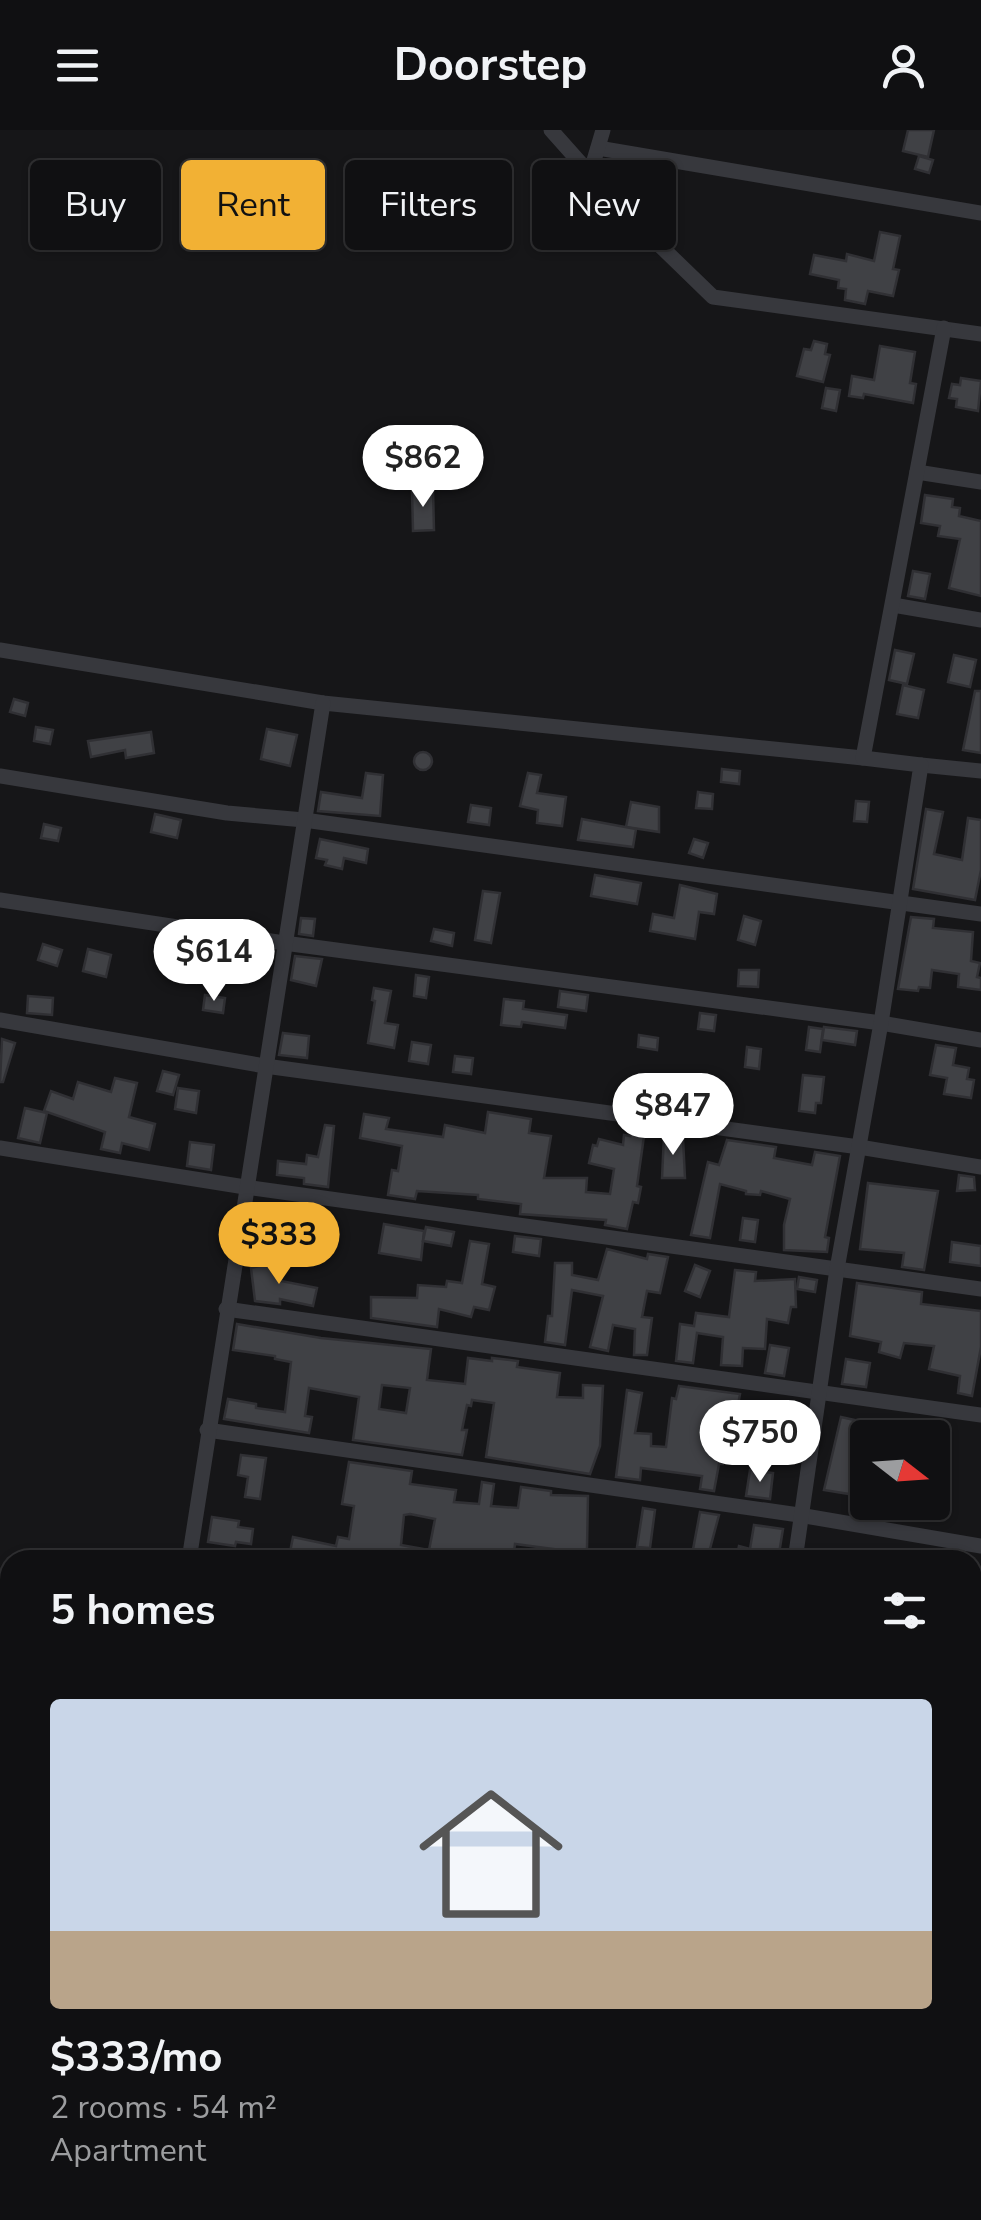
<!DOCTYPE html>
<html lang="en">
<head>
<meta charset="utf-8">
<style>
	:root { --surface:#101012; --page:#1e1e20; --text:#f1f3f6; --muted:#9c9d9f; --line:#303032; --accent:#f2b134 }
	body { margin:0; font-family:"Nunito Sans",sans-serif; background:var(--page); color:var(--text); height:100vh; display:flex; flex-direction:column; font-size:38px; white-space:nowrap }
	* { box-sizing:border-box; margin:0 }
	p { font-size:32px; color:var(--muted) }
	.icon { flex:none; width:55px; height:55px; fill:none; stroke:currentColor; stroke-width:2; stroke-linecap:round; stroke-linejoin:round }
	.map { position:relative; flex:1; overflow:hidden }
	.panel { position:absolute; left:0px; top:1420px; width:982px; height:670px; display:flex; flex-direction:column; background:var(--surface); border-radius:30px 30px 0 0; box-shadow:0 2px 8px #0004,0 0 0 2px var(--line) }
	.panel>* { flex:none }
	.guide { position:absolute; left:30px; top:30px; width:922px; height:90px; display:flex; gap:20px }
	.needle { width:65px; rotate:107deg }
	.tools { position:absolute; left:850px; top:1290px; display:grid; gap:20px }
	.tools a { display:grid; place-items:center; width:100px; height:100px; border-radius:10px; background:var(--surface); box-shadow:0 2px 8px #0004,0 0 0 2px var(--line); font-size:50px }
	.price { position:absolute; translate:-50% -85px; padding:0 22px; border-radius:35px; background:#fff; color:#222; font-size:32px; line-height:65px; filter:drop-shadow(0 2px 5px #0008) }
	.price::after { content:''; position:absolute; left:50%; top:60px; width:30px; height:22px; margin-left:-15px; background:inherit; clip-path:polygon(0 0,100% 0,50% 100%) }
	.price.active { background:var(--accent); color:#111 }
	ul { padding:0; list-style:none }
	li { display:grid; align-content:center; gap:20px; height:530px; padding:0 50px }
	li span { display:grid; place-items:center; height:310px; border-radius:10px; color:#555 }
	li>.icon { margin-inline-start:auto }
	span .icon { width:180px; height:180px; fill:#fffc; stroke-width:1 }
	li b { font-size:42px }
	h2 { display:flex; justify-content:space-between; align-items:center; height:120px; padding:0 50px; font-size:42px }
	.tag { padding:0 35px; border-radius:10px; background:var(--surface); box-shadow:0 2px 8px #0004,0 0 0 2px var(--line); font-size:35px; line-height:90px }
	.tag.active { background:var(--accent); color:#111 }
	header { display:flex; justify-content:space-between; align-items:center; height:130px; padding:0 50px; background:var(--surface); font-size:45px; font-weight:700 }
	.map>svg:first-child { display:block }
</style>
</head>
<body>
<header><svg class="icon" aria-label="menu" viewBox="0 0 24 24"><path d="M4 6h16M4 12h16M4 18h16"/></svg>Doorstep<svg class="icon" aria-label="person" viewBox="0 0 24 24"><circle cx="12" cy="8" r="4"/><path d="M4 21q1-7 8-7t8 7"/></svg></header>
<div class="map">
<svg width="981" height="2090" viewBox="0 0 981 2090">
	<rect width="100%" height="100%" fill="#161618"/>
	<polygon fill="#1e261f" points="981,1651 981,2058 972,2057 972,1707"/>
	<g fill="#404145" stroke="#303034" stroke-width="2.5" fill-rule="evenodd">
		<polygon points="908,0 934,0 928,27 903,21"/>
		<polygon points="919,26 933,30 929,43 915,39"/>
		<polygon points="880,102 900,106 893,139 899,140 893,166 868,161 865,174 845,170 846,159 838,158 839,150 810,144 814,125 846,131 847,124 874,131"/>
		<polygon points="814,211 827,214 825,224 830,225 823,252 797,246 804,219 811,220"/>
		<polygon points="880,216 915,222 910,253 916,254 913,273 864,264 863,268 849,266 852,246 874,250"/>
		<polygon points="961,248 981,251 978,281 956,277 957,269 949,268 952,254 960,255"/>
		<polygon points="826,258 840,260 836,281 822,278"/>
		<polygon points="412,360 433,360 434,400 413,401"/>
		<polygon points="925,365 953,369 952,377 960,378 959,386 981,391 981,466 949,458 960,409 938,406 940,396 921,393"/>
		<polygon points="913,441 930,444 925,469 908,466"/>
		<polygon points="895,520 914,524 907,554 889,550"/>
		<polygon points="954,525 976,530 970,557 948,552"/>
		<polygon points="903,555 924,560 918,588 897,584"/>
		<polygon points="975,561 981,561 981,623 963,620"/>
		<polygon points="14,569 28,573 25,586 10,582"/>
		<polygon points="36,597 53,600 50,614 34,611"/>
		<polygon points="267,599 297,605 290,636 261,629"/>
		<polygon points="151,602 154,623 126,628 125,620 91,627 88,611"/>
		<circle cx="423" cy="631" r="9"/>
		<polygon points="722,639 740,641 739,654 721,652"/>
		<polygon points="366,643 383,645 380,686 318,681 321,662 362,668"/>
		<polygon points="528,643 541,645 537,663 566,667 562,696 537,693 538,680 520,676"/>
		<polygon points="698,662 713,664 712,679 696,678"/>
		<polygon points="856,671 869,672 867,692 854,691"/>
		<polygon points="631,672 659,677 659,702 626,697"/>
		<polygon points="471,675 491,678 489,695 468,692"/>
		<polygon points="926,679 943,682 934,724 962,730 968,688 981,690 981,740 975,770 913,759"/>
		<polygon points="155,684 181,690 177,708 151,702"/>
		<polygon points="582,689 636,699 633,717 578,710"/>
		<polygon points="44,694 61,698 58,711 41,708"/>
		<polygon points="320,709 368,719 366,733 344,728 342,739 325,735 327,730 316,728"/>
		<polygon points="694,709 708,713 703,728 689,723"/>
		<polygon points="595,745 641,753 637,774 591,766"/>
		<polygon points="680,755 717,764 714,784 699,782 695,809 650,801 653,784 674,788"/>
		<polygon points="483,761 500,763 491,813 475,810"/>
		<polygon points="744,786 761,791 755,815 738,810"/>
		<polygon points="911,787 934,789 933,798 973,802 971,831 980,833 977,847 981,848 981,860 958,857 959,844 932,840 930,858 919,857 918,861 898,859"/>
		<polygon points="301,788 315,789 313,806 299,804"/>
		<polygon points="434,799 454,803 452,816 431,811"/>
		<polygon points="43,814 62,820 57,836 38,830"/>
		<polygon points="88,819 111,825 106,847 83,841"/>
		<polygon points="176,821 203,831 196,853 168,843"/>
		<polygon points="237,825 254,826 253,842 236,840"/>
		<polygon points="295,826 322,829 316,856 291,850"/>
		<polygon points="739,840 759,840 758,857 738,856"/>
		<polygon points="416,845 429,847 426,868 414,866"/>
		<polygon points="374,858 391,861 385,893 398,895 394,918 368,913 375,871 372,870"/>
		<polygon points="560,861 588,865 586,881 558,877"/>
		<polygon points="205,865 225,868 223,883 203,880"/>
		<polygon points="28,866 53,868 52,885 27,883"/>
		<polygon points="504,869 524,871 523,879 567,885 565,898 522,892 521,897 501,895"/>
		<polygon points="700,883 716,885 714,901 698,899"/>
		<polygon points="809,897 823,899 820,922 806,920"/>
		<polygon points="824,897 857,901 855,915 822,910"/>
		<polygon points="283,903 309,906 307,928 279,925"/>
		<polygon points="639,905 658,908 657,920 638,917"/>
		<polygon points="2,909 15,913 3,952 0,952"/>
		<polygon points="412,912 431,915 428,934 409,931"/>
		<polygon points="936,915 956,918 953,935 969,938 967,949 974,950 971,968 944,964 947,948 930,945"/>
		<polygon points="747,917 761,919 759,939 745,937"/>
		<polygon points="455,926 473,928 471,944 453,942"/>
		<polygon points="163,941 179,945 173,965 157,961"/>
		<polygon points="803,945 824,947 821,973 816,973 815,983 799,981"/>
		<polygon points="115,948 137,953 129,987 155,994 149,1020 122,1013 120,1023 101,1019 105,1002 44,981 51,961 73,969 78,952 111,962"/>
		<polygon points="178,958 199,961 196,983 175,979"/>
		<polygon points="25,978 47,983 40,1013 18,1008"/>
		<polygon points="488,982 531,989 529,1003 551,1006 544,1048 587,1048 586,1062 610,1064 614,1039 589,1033 593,1015 597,1016 599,1009 623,1015 624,1005 630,1006 630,997 645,999 637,1056 641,1057 638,1073 633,1072 627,1099 605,1095 606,1090 520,1084 521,1074 478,1069 478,1065 417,1061 415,1069 388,1065 392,1040 398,1041 402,1016 360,1008 364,984 389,988 386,999 443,1007 445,995 485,1003"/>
		<polygon points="325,995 334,996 328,1057 304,1054 304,1048 277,1045 278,1031 306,1034 307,1025 318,1027"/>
		<polygon points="664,1005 683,1008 685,1048 662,1048"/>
		<polygon points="727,1010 776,1017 774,1028 812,1035 815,1022 840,1026 825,1107 829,1108 827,1122 784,1120 784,1095 790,1069 761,1061 760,1065 746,1064 746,1061 720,1054 710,1108 691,1105 708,1032 719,1035"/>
		<polygon points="190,1012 214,1015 211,1040 187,1036"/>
		<polygon points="959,1045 974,1047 975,1060 957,1061"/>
		<polygon points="868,1053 938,1061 924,1140 902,1137 904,1123 860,1119"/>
		<polygon points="293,1082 294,1103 255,1107 254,1086"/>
		<polygon points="743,1088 758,1090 755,1112 740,1110"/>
		<polygon points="384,1094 424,1101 421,1130 379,1123"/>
		<polygon points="426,1097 454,1102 451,1116 423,1111"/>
		<polygon points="515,1106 541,1109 539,1126 513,1122"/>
		<polygon points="470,1111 489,1114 482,1154 495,1157 489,1180 474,1177 471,1187 439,1179 437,1197 371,1188 371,1167 417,1168 418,1155 446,1157 447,1151 462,1153"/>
		<polygon points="952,1112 981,1116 981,1136 950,1132"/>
		<polygon points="607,1119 647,1129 648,1124 668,1127 660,1163 647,1161 642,1187 652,1188 647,1225 634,1225 635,1199 613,1195 608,1221 590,1217 603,1166 572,1160 565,1215 545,1212 548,1186 552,1186 555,1133 572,1133 572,1145 598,1150"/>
		<polygon points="276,1132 281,1151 317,1158 313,1176 280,1169 280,1174 255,1171 251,1138"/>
		<polygon points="695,1135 710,1141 700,1167 685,1161"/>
		<polygon points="735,1140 756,1142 755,1151 795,1149 796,1177 791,1177 788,1193 767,1189 765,1219 743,1218 742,1236 721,1235 723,1207 697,1203 693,1233 676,1231 680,1194 694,1196 696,1183 729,1187"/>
		<polygon points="799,1147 817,1150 815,1162 797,1159"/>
		<polygon points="857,1153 922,1162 921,1174 981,1181 981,1217 972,1266 958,1263 960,1246 929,1239 934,1216 904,1213 900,1228 879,1222 881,1212 850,1206"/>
		<path d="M 237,1194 L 321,1208 L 431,1219 L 427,1250 L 465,1254 L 468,1228 L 492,1231 L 492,1228 L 518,1231 L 517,1237 L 560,1243 L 557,1267 L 583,1268 L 583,1255 L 603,1256 L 600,1316 L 590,1344 L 486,1327 L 494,1273 L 472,1270 L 471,1276 L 467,1275 L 462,1300 L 467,1300 L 462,1325 L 353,1310 L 359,1267 L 309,1258 L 305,1286 L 312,1287 L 309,1303 L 224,1289 L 228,1269 L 256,1274 L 256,1278 L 285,1282 L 291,1232 L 275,1229 L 275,1226 L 233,1220 ZM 382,1255 L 410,1258 L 406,1283 L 379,1279 Z"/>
		<polygon points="770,1215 789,1218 784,1246 765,1243"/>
		<polygon points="846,1229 870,1233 866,1257 842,1254"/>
		<polygon points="679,1256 740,1264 732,1309 726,1308 723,1334 719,1334 714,1361 700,1359 702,1346 641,1338 640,1350 616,1347 627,1260 642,1263 635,1303 651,1304 651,1316 666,1317 672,1268 676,1269"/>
		<polygon points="841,1287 859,1291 850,1333 854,1334 849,1364 824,1360"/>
		<polygon points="241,1325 266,1328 260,1369 245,1367 248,1347 238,1345"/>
		<path d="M 349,1332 L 412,1341 L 410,1354 L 456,1360 L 454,1372 L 479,1374 L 482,1352 L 494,1354 L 491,1376 L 518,1378 L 521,1357 L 551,1361 L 551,1365 L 588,1366 L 587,1419 L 613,1423 L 612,1430 L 559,1430 L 561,1420 L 515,1414 L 513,1430 L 306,1430 L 289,1427 L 293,1407 L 336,1416 L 338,1407 L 349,1409 L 354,1376 L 342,1374 ZM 410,1384 L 435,1389 L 429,1420 L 401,1415 L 404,1385 Z"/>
		<polygon points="750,1340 773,1343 770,1369 746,1366"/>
		<polygon points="643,1378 655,1380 650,1418 637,1417"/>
		<polygon points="700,1382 719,1385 707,1430 691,1430"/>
		<polygon points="212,1387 239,1391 238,1397 253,1399 251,1414 236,1412 235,1416 208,1412"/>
		<polygon points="754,1395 783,1399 778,1430 736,1430 739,1416 750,1419"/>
	</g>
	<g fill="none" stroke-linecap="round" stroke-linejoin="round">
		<polyline stroke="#37383d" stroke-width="8" points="0,1612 10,1619"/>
		<g stroke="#37383d" stroke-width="15">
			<polyline points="551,0 616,73 713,167 981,204"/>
			<polyline points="598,18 981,83"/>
			<polyline points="590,44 603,0"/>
			<polyline points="917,342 981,352"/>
			<polyline points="893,475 981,490"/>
			<polyline points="0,520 323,573 863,628"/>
			<polyline points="921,635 981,641"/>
			<polyline points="0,646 227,683 304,690 981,784"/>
			<polyline points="0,770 284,813 881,893 981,910"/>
			<polyline points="0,890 265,936 859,1017 981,1037"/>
			<polyline points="0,1018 245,1057 981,1159"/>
			<polyline points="226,1179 981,1285"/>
			<polyline points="207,1300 799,1385 981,1416"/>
			<polyline points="189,1425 224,1430"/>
			<polyline points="189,1430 323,573"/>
			<polyline points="795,1430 837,1139 881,893 921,635 863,628 944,198"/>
			<polyline points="972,1534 981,1535"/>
			<polyline points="972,1696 981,1639"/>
			<polyline points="0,1777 10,1778"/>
			<polyline points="972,2064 981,2066"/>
			<polyline points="293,2080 365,2090"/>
			<polyline points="95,2090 96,2080"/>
			<polyline points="695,2090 696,2080"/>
			<polyline points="917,2090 918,2080"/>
		</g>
	</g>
</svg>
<div class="tools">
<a><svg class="needle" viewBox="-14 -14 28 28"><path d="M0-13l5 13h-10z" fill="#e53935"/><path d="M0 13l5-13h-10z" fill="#9c9d9f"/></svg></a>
</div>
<b class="price" style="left:423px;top:380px">$862</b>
<b class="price" style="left:214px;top:874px">$614</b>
<b class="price" style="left:673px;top:1028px">$847</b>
<b class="price active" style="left:279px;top:1157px">$333</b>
<b class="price" style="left:760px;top:1355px">$750</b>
<div class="guide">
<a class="tag">Buy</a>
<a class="tag active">Rent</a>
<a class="tag">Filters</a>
<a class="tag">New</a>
</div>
<section class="panel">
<h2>5 homes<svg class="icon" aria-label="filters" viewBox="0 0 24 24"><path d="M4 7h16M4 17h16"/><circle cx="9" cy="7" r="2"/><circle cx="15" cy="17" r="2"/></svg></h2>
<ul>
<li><span style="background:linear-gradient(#c9d6e8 75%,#b9a48a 0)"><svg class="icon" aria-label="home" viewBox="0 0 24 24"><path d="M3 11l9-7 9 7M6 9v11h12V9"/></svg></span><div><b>$333/mo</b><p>2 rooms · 54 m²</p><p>Apartment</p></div></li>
</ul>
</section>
</div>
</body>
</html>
